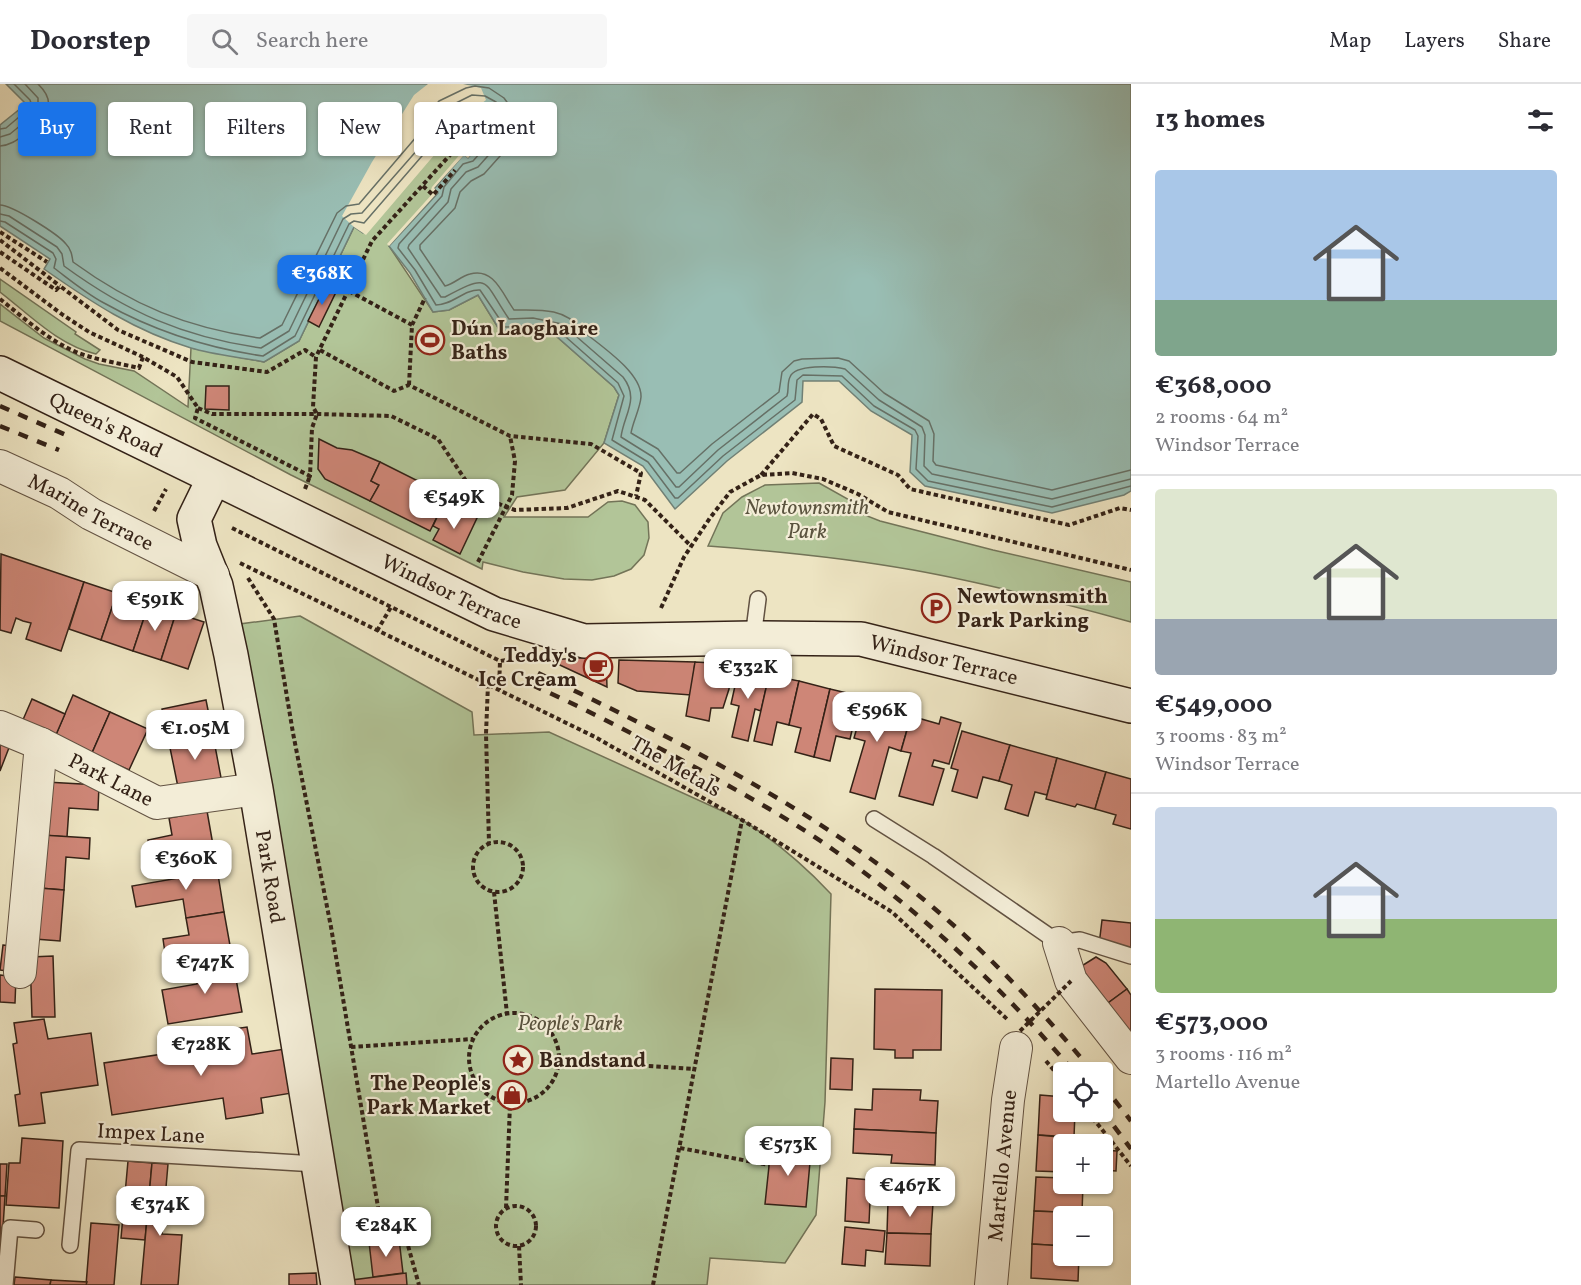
<!DOCTYPE html>
<html lang="en">
<head>
<meta charset="utf-8">
<style>
	:root { --surface:#fff; --page:#f7f7f7; --text:#2b2b33; --muted:#7c7c81; --line:#e1e1e2; --accent:#1a73e8 }
	body { margin:0; font-family:Vollkorn,serif; background:var(--page); color:var(--text); height:100vh; display:flex; flex-direction:column; font-size:22px; white-space:nowrap }
	* { box-sizing:border-box; margin:0 }
	p { font-size:20px; color:var(--muted) }
	.icon { flex:none; width:33px; height:33px; fill:none; stroke:currentColor; stroke-width:2; stroke-linecap:round; stroke-linejoin:round }
	.map { position:relative; flex:1; overflow:hidden }
	.details { display:flex; flex-direction:column; background:var(--surface); width:450px }
	.details>* { flex:none }
	.banner { position:absolute; left:18px; top:18px; width:570px; height:54px; display:flex; gap:12px }
	.controls { position:absolute; left:1053px; top:978px; display:grid; gap:12px }
	.controls a { display:grid; place-items:center; width:60px; height:60px; border-radius:6px; background:var(--surface); box-shadow:0 2px 4px #0004; font-size:30px }
	.price { position:absolute; translate:-50% -51px; padding:0 14px; border-radius:12px; background:#fff; color:#222; font-size:20px; line-height:39px; filter:drop-shadow(0 2px 3px #0008) }
	.price::after { content:''; position:absolute; left:50%; top:36px; width:18px; height:14px; margin-left:-9px; background:inherit; clip-path:polygon(0 0,100% 0,50% 100%) }
	.price.active { background:var(--accent); color:#fff }
	ul { padding:0; list-style:none }
	li { display:grid; align-content:center; gap:12px; height:318px; padding:0 24px }
	li+li { border-top:2px solid var(--line) }
	li span { display:grid; place-items:center; height:186px; border-radius:6px; color:#555 }
	li>.icon { margin-inline-start:auto }
	span .icon { width:108px; height:108px; fill:#fffc; stroke-width:1 }
	li b { font-size:26px }
	h2 { display:flex; justify-content:space-between; align-items:center; height:72px; padding:0 24px; font-size:26px }
	.tag { padding:0 21px; border-radius:6px; background:var(--surface); box-shadow:0 2px 4px #0004; font-size:21px; line-height:54px }
	.tag.active { background:var(--accent); color:#fff }
	header { display:flex; align-items:center; gap:36px; box-sizing:border-box; height:84px; padding:0 30px; background:var(--surface); border-bottom:2px solid var(--line) }
	header strong { font-size:28px }
	nav { display:flex; gap:33px; margin-inline-start:auto; font-size:21px }
	.search { width:420px; height:54px; background:var(--page); display:flex; align-items:center; gap:15px; box-sizing:border-box; padding:0 21px; border-radius:6px; color:var(--muted); font-size:22px }
	main { display:flex; flex:1; min-height:0 }
	.map>svg:first-child { display:block }
</style>
</head>
<body>
<header>
<strong>Doorstep</strong>
<div class="search"><svg class="icon" aria-label="search" viewBox="0 0 24 24"><circle cx="10" cy="10" r="6"/><path d="M15 15l6 6"/></svg>Search here</div>
<nav><a>Map</a><a>Layers</a><a>Share</a></nav>
</header>
<main>
<div class="map">
<svg width="1131" height="1201" viewBox="0 0 1131 1201">
	<rect width="100%" height="100%" fill="#ede4c2"/>
	<filter id="stains"><feTurbulence type="fractalNoise" baseFrequency=".00333" numOctaves="4"/><feColorMatrix values="0 0 0 0 .2 0 0 0 0 .09 0 0 0 0 .02 0 0 0 .5 -.17"/></filter>
	<radialGradient id="worn" r=".72"><stop offset=".6" stop-color="#630" stop-opacity="0"/><stop offset="1" stop-color="#630" stop-opacity=".3"/></radialGradient>
	<g fill="#b2c598" stroke="#737458" stroke-width="1.5">
		<polygon points="475,25 488,29 493,42 438,108 389,162 433,228 449,226 478,211 502,250 532,247 556,252 614,303 619,311 604,359 565,406 517,413 504,433 588,433 608,418 622,417 635,421 648,438 649,454 644,471 631,485 614,492 592,496 564,495 523,488 483,478 482,485 291,391 0,237 0,220 44,254 85,275 99,280 134,287 188,323 191,264 264,278 299,257 354,143 453,35"/>
		<path d="M 0,195 L 76,248 L 75,250 L 100,266 L 96,270 C 58,261 30,231 0,208 Z"/>
		<path d="M 819,399 L 853,418 L 862,430 L 880,437 L 993,466 L 1131,498 L 1131,538 C 1059,518 986,499 913,486 C 846,474 776,467 708,462 L 723,429 L 742,413 L 765,401 Z"/>
		<path d="M 300,532 L 472,628 L 474,651 L 549,648 L 742,736 C 776,757 804,781 831,810 L 825,1018 L 816,1131 L 785,1179 L 710,1174 L 707,1201 L 350,1201 L 240,540 Z"/>
	</g>
	<path fill="#99beb4" stroke="#718075" stroke-width="1.5" d="M 6,0 L 1131,0 L 1131,407 L 1124,411 L 1052,429 L 925,402 L 910,388 L 912,351 L 871,327 L 839,297 L 803,297 L 802,318 L 727,377 L 675,425 L 643,382 L 604,359 L 619,311 L 614,303 L 556,252 L 532,247 L 502,250 L 478,211 L 449,226 L 433,228 L 410,189 L 389,162 L 438,109 L 434,105 L 464,70 L 468,74 L 491,48 L 491,33 L 481,25 L 453,35 L 363,149 L 354,143 L 299,257 L 264,278 C 240,273 214,271 191,264 C 135,247 91,218 44,185 L 50,175 L 0,142 L 0,41 L 26,20 Z"/>
	<polygon fill="#ede4c2" points="428,0 463,0 481,4 486,16 476,24 481,25 491,33 491,48 468,74 464,71 434,104 438,108 389,162 387,160 434,108 431,106 432,103 462,68 468,70 489,46 488,34 480,28 475,28 455,37 450,42 454,46 453,49 366,151 354,143 342,132 372,78 414,11"/>
	<g fill="none" stroke-linecap="round" stroke-linejoin="round">
		<g stroke="#667066" stroke-width="1.5">
			<polyline points="0,45 6,44 32,22 30,16 14,0"/>
			<polyline points="0,53 10,50 38,27 38,14 25,0"/>
			<path d="M 0,62 C 11,61 17,56 25,50 C 44,35 60,21 38,0"/>
			<path d="M 0,121 C 12,121 58,150 66,160 C 71,165 72,171 73,178 C 132,221 187,244 260,254 L 282,241 L 337,129 L 346,122 L 359,120 L 423,45 L 427,31 L 439,17 L 466,4 L 475,2 L 489,4 L 504,14 L 512,25 L 515,41 L 513,53 L 509,62 L 484,90 L 471,97 L 460,108 L 455,124 L 420,161 L 420,165 L 445,202 C 454,200 461,192 470,190 C 494,183 503,211 514,226 C 537,226 565,223 580,245 C 598,260 642,288 641,313 C 640,325 633,337 631,349 L 658,365 L 677,389 L 680,389 L 712,360 L 779,308 L 782,288 L 794,277 L 802,275 L 838,274 L 849,277 L 884,309 L 929,337 L 934,350 L 933,377 L 936,381 L 1052,406 L 1131,386"/>
			<path d="M 0,130 L 9,132 L 57,163 L 62,170 L 64,182 C 127,228 183,253 261,264 L 289,247 L 343,135 L 351,130 L 362,129 L 433,48 L 434,37 L 444,25 L 472,11 L 485,12 L 496,18 L 502,25 L 505,35 L 506,45 L 502,56 L 478,83 L 466,88 L 451,105 L 448,118 L 409,161 L 408,164 L 441,213 L 445,213 C 492,188 482,196 509,235 L 533,234 L 562,240 L 623,293 C 640,315 624,330 621,353 L 653,373 L 676,403 L 679,403 L 718,366 L 787,312 C 789,306 787,299 790,293 C 795,280 833,282 845,285 L 879,316 L 922,343 L 925,351 L 924,382 L 932,390 L 1052,415 L 1131,395"/>
			<path d="M 0,137 L 5,138 L 53,169 L 56,175 L 54,184 C 70,196 87,210 104,219 C 154,247 207,264 263,272 L 295,252 L 349,140 L 354,137 L 364,139 L 441,50 L 441,40 L 450,30 L 476,19 L 483,20 L 492,25 L 497,31 L 499,42 L 496,51 L 473,77 L 463,80 L 444,103 L 442,112 L 399,160 L 398,164 L 415,186 L 436,221 C 453,221 464,205 480,206 L 505,243 L 532,241 L 559,247 L 618,299 L 624,312 L 612,356 L 648,378 L 675,414 L 678,414 L 723,372 L 795,316 L 797,296 L 803,291 L 842,292 L 874,322 L 915,346 L 918,352 L 916,385 L 928,397 L 1052,423 L 1131,402"/>
		</g>
	</g>
	<g fill="#ce8677" stroke="#342217" stroke-width="1.5">
		<polygon points="326,201 337,206 319,243 308,237"/>
		<polygon points="206,302 229,302 229,326 205,325"/>
		<polygon points="319,355 337,364 352,366 380,378 371,397 379,401 370,417 325,395 318,385"/>
		<polygon points="380,378 458,417 450,434 439,429 430,447 370,417 379,401 371,397"/>
		<polygon points="455,423 477,434 460,470 433,456 439,445 433,442 439,429 450,434"/>
		<polygon points="1,470 84,498 61,567 26,555 31,539 23,537 16,534 11,549 0,546"/>
		<polygon points="84,498 117,509 101,556 69,545"/>
		<polygon points="117,509 149,519 133,567 101,556"/>
		<polygon points="149,519 176,529 161,576 133,567"/>
		<polygon points="176,529 204,538 188,585 161,576"/>
		<polygon points="606,572 607,603 549,576"/>
		<polygon points="619,576 695,578 691,611 637,607 618,599"/>
		<polygon points="695,578 731,580 729,605 723,624 711,624 709,637 686,632"/>
		<polygon points="739,584 769,591 761,627 755,625 748,657 732,653 739,622 731,620"/>
		<polygon points="769,591 799,597 789,641 777,638 772,661 754,657"/>
		<polygon points="799,597 830,605 814,673 795,668 801,644 789,641"/>
		<polygon points="830,605 860,612 850,655 836,652 830,677 814,673"/>
		<polygon points="73,611 110,628 92,669 55,653"/>
		<polygon points="866,612 889,618 887,625 911,632 901,667 889,663 875,715 850,708 865,657 854,654"/>
		<polygon points="32,615 65,630 55,653 22,638"/>
		<polygon points="206,616 212,646 168,654 162,625"/>
		<polygon points="110,628 148,645 129,686 92,669"/>
		<polygon points="911,632 939,640 941,633 961,639 949,680 934,676 932,682 944,685 933,721 899,712 911,669 901,667"/>
		<polygon points="212,646 222,699 179,708 168,654"/>
		<polygon points="962,647 1010,661 999,697 983,693 977,714 952,707 958,686 951,684"/>
		<polygon points="0,652 12,656 0,687"/>
		<polygon points="1010,661 1057,674 1047,711 1035,708 1028,732 1005,725 1012,701 999,697"/>
		<polygon points="1057,674 1106,688 1095,725 1077,720 1075,723 1046,715"/>
		<polygon points="1106,688 1131,695 1131,745 1113,740 1116,731 1095,725"/>
		<polygon points="46,698 99,701 98,726 69,724 67,753 42,751"/>
		<polygon points="207,727 216,778 177,784 174,766 150,770 148,756 172,751 169,734"/>
		<polygon points="42,751 90,754 89,775 66,773 64,806 39,804"/>
		<polygon points="216,778 224,828 186,834 183,815 136,823 132,802 179,794 177,784"/>
		<polygon points="39,804 64,806 60,857 35,855"/>
		<polygon points="224,828 233,878 195,884 191,865 165,869 163,855 189,851 186,834"/>
		<polygon points="1102,836 1131,839 1131,864 1099,861"/>
		<polygon points="3,861 18,863 14,888 0,886"/>
		<polygon points="53,872 55,933 32,933 30,873"/>
		<polygon points="1096,873 1106,879 1127,905 1108,919 1080,883"/>
		<polygon points="233,878 242,928 168,940 162,906 197,900 195,884"/>
		<polygon points="0,891 16,893 15,919 0,918"/>
		<polygon points="875,905 942,906 941,966 913,966 913,974 895,974 895,966 874,965"/>
		<polygon points="1127,905 1131,911 1131,949 1108,919"/>
		<polygon points="44,935 48,955 91,949 98,1001 41,1009 45,1039 19,1042 15,1011 20,1010 13,960 17,959 14,939"/>
		<polygon points="247,943 252,970 285,965 292,1009 261,1014 263,1029 226,1035 223,1014 112,1031 104,979 215,962 213,948"/>
		<polygon points="831,974 853,975 852,1006 830,1005"/>
		<polygon points="873,1005 921,1006 920,1016 938,1017 936,1049 854,1045 855,1025 872,1026"/>
		<polygon points="1040,1011 1064,1013 1064,1028 1075,1028 1074,1053 1038,1051"/>
		<polygon points="854,1045 936,1049 935,1081 891,1079 892,1071 853,1069"/>
		<polygon points="1038,1051 1101,1057 1101,1060 1064,1060 1064,1088 1036,1087"/>
		<polygon points="22,1054 63,1057 59,1124 6,1121 9,1079 20,1079"/>
		<polygon points="771,1063 811,1067 806,1123 765,1120"/>
		<polygon points="1102,1066 1117,1067 1116,1087 1102,1086"/>
		<polygon points="128,1077 152,1079 145,1156 121,1154"/>
		<polygon points="152,1079 168,1080 162,1150 182,1151 178,1201 141,1201"/>
		<polygon points="0,1080 7,1080 5,1112 0,1112"/>
		<polygon points="889,1086 934,1087 933,1119 888,1117"/>
		<polygon points="1036,1093 1064,1094 1064,1100 1083,1100 1082,1129 1034,1127"/>
		<polygon points="847,1094 871,1096 869,1139 845,1137"/>
		<polygon points="0,1112 5,1112 0,1190"/>
		<polygon points="888,1117 933,1119 931,1150 887,1149"/>
		<polygon points="1034,1127 1082,1129 1081,1132 1064,1132 1064,1162 1032,1160"/>
		<polygon points="91,1139 119,1141 114,1201 86,1201"/>
		<polygon points="845,1143 885,1147 883,1168 866,1166 865,1182 842,1180"/>
		<polygon points="887,1149 931,1150 930,1182 885,1180"/>
		<polygon points="399,1155 403,1189 373,1193 369,1158"/>
		<polygon points="1032,1160 1064,1162 1064,1172 1079,1172 1078,1197 1031,1194"/>
		<polygon points="316,1189 317,1201 289,1201 289,1190"/>
		<polygon points="406,1189 407,1201 353,1201 352,1196"/>
		<polygon points="15,1193 51,1196 50,1201 14,1201"/>
		<polygon points="51,1196 87,1198 86,1201 50,1201"/>
	</g>
	<g fill="none" stroke-linecap="round" stroke-linejoin="round">
		<g stroke="#625242" stroke-width="18">
			<g id="lane">
				<polyline points="753,554 758,515"/>
				<polyline points="874,735 933,772 1059,859 1080,856 1131,872"/>
				<polyline points="70,1161 79,1066 316,1080"/>
				<polyline points="5,1201 10,1144 36,1146"/>
			</g>
		</g>
		<g stroke="#625242" stroke-width="34">
			<g id="street">
				<path id="s1" d="M 0,382 L 59,409 L 91,430 L 213,491"/>
				<path id="s2" d="M 0,643 L 41,660 L 157,719 L 256,705"/>
				<polyline points="1059,859 1071,897 1131,974"/>
				<polyline points="20,888 41,660"/>
				<path id="s3" d="M 991,1201 L 1008,1016 L 1016,964"/>
			</g>
		</g>
		<g stroke="#342217" stroke-width="36">
			<g id="secondary">
				<path id="s4" d="M 0,289 L 494,530 L 584,557 L 753,554 L 861,555 L 1131,622"/>
				<path id="s5" d="M 214,394 L 194,435 L 200,462 L 216,502 L 231,571 L 256,705 L 338,1201"/>
			</g>
		</g>
		<g stroke="#342217" stroke-width="4" stroke-dasharray="4.5 3" stroke-linecap="butt">
			<polyline points="466,54 478,63"/>
			<polyline points="423,102 433,111 455,86"/>
			<polyline points="0,148 47,178"/>
			<polyline points="0,156 60,202"/>
			<polyline points="0,168 56,206 60,202 118,246 192,278 267,288 305,266 316,273"/>
			<polyline points="0,184 63,231 89,248 143,273"/>
			<polyline points="349,207 412,241"/>
			<path d="M 0,215 C 24,234 48,256 76,268 C 96,276 118,279 139,284 L 143,273 L 177,293 L 198,324 L 195,334 L 310,392 L 312,344 L 317,330 L 313,323 L 316,273 L 372,157 L 488,29"/>
			<polyline points="320,266 394,307 409,301 510,352 591,360 641,389 636,412"/>
			<polyline points="409,301 412,241 425,214"/>
			<polyline points="198,324 212,330 317,330 391,332 438,355 474,409 506,423 515,426 567,424 618,407 645,416 691,462"/>
			<polyline points="761,391 813,330 821,335 834,362 898,391 910,405 1069,441 1120,424 1131,426"/>
			<polyline points="305,405 310,392"/>
			<polyline points="154,427 166,405"/>
			<polyline points="232,444 500,577 525,573"/>
			<polyline points="478,478 512,411 515,377 510,352"/>
			<polyline points="240,479 595,653 742,736 892,828 1008,936"/>
			<polyline points="248,494 274,535 293,649 331,843 380,1135 407,1158 419,1201"/>
			<polyline points="661,524 684,473 710,434 730,408 761,391 792,389 823,395 858,410 888,428 1131,486"/>
			<polyline points="377,547 391,523"/>
			<polyline points="488,600 486,650 489,759"/>
			<polyline points="499,606 500,577"/>
			<circle cx="498" cy="783" r="25"/>
			<polyline points="494,808 507,930"/>
			<circle cx="514" cy="974" r="45"/>
			<polyline points="351,963 473,955"/>
			<polyline points="559,976 695,985"/>
			<polyline points="1046,977 1064,998"/>
			<polyline points="1088,1028 1131,1082"/>
			<polyline points="680,1064 769,1081"/>
			<circle cx="516" cy="1142" r="20"/>
			<polyline points="506,1124 510,1020"/>
			<polyline points="519,1162 521,1201"/>
			<polyline points="653,1201 742,736"/>
		</g>
		<use href="#lane" stroke="#f3edd7" stroke-width="15"/>
		<use href="#street" stroke="#f3edd7" stroke-width="32"/>
		<use href="#secondary" stroke="#f3edd7" stroke-width="33"/>
		<g stroke="#342217" stroke-width="4.5" stroke-dasharray="10 10" stroke-linecap="butt">
			<polyline points="0,322 66,351"/>
			<polyline points="0,342 59,366"/>
			<path d="M 538,589 C 664,650 792,713 903,799 C 974,854 1036,920 1093,988"/>
			<path d="M 532,601 C 591,627 646,657 702,687 C 747,712 793,737 835,767 C 923,830 1004,905 1074,988"/>
			<polyline points="1102,1000 1131,1037"/>
			<polyline points="1102,1026 1131,1065"/>
		</g>
		<polyline stroke="#342217" stroke-width="4" stroke-dasharray="4.5 3" stroke-linecap="butt" points="1020,947 1071,897"/>
	</g>
	<defs>
		<g id="stadium-ring" transform="scale(1.5)"><circle r="9.5" fill="#f3edd7" stroke="#8f2418" stroke-width="1.5"/><path d="M0-5a6.5 5 0 1 0 0 10a6.5 5 0 1 0 0-10ZM-3.5-1.8h7v3.6h-7Z" fill="#8f2418"/></g>
		<g id="parking-ring" transform="scale(1.5)"><circle r="9.5" fill="#f3edd7" stroke="#8f2418" stroke-width="1.5"/><path d="M-3.5-5.5H1a3.5 3.5 0 0 1 0 7H-1V5.5H-3.5ZM-1-3.4V-.6H.8a1.4 1.4 0 0 0 0-2.8Z" fill="#8f2418"/></g>
		<g id="cafe-ring" transform="scale(1.5)"><circle r="9.5" fill="#f3edd7" stroke="#8f2418" stroke-width="1.5"/><path d="M-5.5-4.5H6V0H3Q3 3.5 0 3.5H-2.5Q-5.5 3.5-5.5 0ZM3-3.2v2h1.7v-2ZM-6 4.5H4V6H-6Z" fill="#8f2418"/></g>
		<g id="sight-ring" transform="scale(1.5)"><circle r="9.5" fill="#f3edd7" stroke="#8f2418" stroke-width="1.5"/><path d="M0-6L1.8-2.2L6-1.7L2.9 1.2L3.7 5.4L0 3.3L-3.7 5.4L-2.9 1.2L-6-1.7L-1.8-2.2Z" fill="#8f2418"/></g>
		<g id="shop-ring" transform="scale(1.5)"><circle r="9.5" fill="#f3edd7" stroke="#8f2418" stroke-width="1.5"/><path d="M-5-2.5h2.3a2.7 3.5 0 0 1 5.4 0H5L5.5 6h-11ZM-1.5-2.5h3a1.5 2.3 0 0 0-3 0Z" fill="#8f2418"/></g>
	</defs>
	<g fill-rule="evenodd">
		<use href="#stadium-ring" x="430" y="256"/>
		<use href="#parking-ring" x="936" y="524"/>
		<use href="#cafe-ring" x="598" y="583"/>
		<use href="#sight-ring" x="518" y="976"/>
		<use href="#shop-ring" x="512" y="1011"/>
	</g>
	<g text-anchor="middle" stroke-width="4.5" stroke-linejoin="round" paint-order="stroke">
		<g font-size="21" font-weight="bold" fill="#342217" stroke="#f3edd7" text-anchor="start">
			<text x="451" y="251">Dún Laoghaire<tspan x="451" dy="24">Baths</tspan></text>
			<text x="957" y="519">Newtownsmith<tspan x="957" dy="24">Park Parking</tspan></text>
			<text x="577" y="578" text-anchor="end">Teddy's<tspan x="577" dy="24">Ice Cream</tspan></text>
			<text x="539" y="983">Bandstand</text>
			<text x="491" y="1006" text-anchor="end">The People's<tspan x="491" dy="24">Park Market</tspan></text>
		</g>
		<g font-size="21" fill="#342217" stroke="#f3edd7">
			<text dy="7" stroke="none"><textPath href="#s4" startOffset="118">Queen's Road</textPath></text>
			<text dy="7" stroke="none"><textPath href="#s1" startOffset="102">Marine Terrace</textPath></text>
			<text dy="7" stroke="none"><textPath href="#s4" startOffset="502">Windsor Terrace</textPath></text>
			<text dy="7" stroke="none"><textPath href="#s4" startOffset="1006">Windsor Terrace</textPath></text>
			<text transform="translate(676 682) rotate(30)" y="7">The Metals</text>
			<text dy="7" stroke="none"><textPath href="#s2" startOffset="123">Park Lane</textPath></text>
			<text dy="7" stroke="none"><textPath href="#s5" startOffset="412">Park Road</textPath></text>
			<text transform="translate(151 1049) rotate(3)" y="7">Impex Lane</text>
			<text dy="7" stroke="none"><textPath href="#s3" startOffset="120">Martello Avenue</textPath></text>
		</g>
		<g font-size="21" font-style="italic" fill="#5a533e" stroke="#f3edd7">
			<text x="807" y="430">Newtownsmith<tspan x="807" dy="24">Park</tspan></text>
			<text x="570" y="946">People's Park</text>
		</g>
	</g>
	<rect width="100%" height="100%" filter="url(#stains)"/>
	<rect width="100%" height="100%" fill="url(#worn)"/>
</svg>
<div class="controls">
<a><svg class="icon" aria-label="locate" viewBox="0 0 24 24"><circle cx="12" cy="12" r="6"/><path d="M12 2v4M12 18v4M2 12h4M18 12h4"/></svg></a>
<a>+</a>
<a>−</a>
</div>
<b class="price active" style="left:322px;top:222px">€368K</b>
<b class="price" style="left:454px;top:446px">€549K</b>
<b class="price" style="left:155px;top:548px">€591K</b>
<b class="price" style="left:748px;top:616px">€332K</b>
<b class="price" style="left:877px;top:659px">€596K</b>
<b class="price" style="left:195px;top:677px">€1.05M</b>
<b class="price" style="left:186px;top:807px">€360K</b>
<b class="price" style="left:205px;top:911px">€747K</b>
<b class="price" style="left:201px;top:993px">€728K</b>
<b class="price" style="left:788px;top:1093px">€573K</b>
<b class="price" style="left:910px;top:1134px">€467K</b>
<b class="price" style="left:160px;top:1153px">€374K</b>
<b class="price" style="left:386px;top:1174px">€284K</b>
<div class="banner">
<a class="tag active">Buy</a>
<a class="tag">Rent</a>
<a class="tag">Filters</a>
<a class="tag">New</a>
<a class="tag">Apartment</a>
</div>
</div>
<section class="details">
<h2>13 homes<svg class="icon" aria-label="filters" viewBox="0 0 24 24"><path d="M4 7h16M4 17h16"/><circle cx="9" cy="7" r="2"/><circle cx="15" cy="17" r="2"/></svg></h2>
<ul>
<li><span style="background:linear-gradient(#a9c7e8 70%,#7fa58c 0)"><svg class="icon" aria-label="home" viewBox="0 0 24 24"><path d="M3 11l9-7 9 7M6 9v11h12V9"/></svg></span><div><b>€368,000</b><p>2 rooms · 64 m²</p><p>Windsor Terrace</p></div></li>
<li><span style="background:linear-gradient(#dfe7d0 70%,#9aa5b1 0)"><svg class="icon" aria-label="home" viewBox="0 0 24 24"><path d="M3 11l9-7 9 7M6 9v11h12V9"/></svg></span><div><b>€549,000</b><p>3 rooms · 83 m²</p><p>Windsor Terrace</p></div></li>
<li><span style="background:linear-gradient(#c9d6e8 60%,#8fb573 0)"><svg class="icon" aria-label="home" viewBox="0 0 24 24"><path d="M3 11l9-7 9 7M6 9v11h12V9"/></svg></span><div><b>€573,000</b><p>3 rooms · 116 m²</p><p>Martello Avenue</p></div></li>
</ul>
</section>
</main>
</body>
</html>
